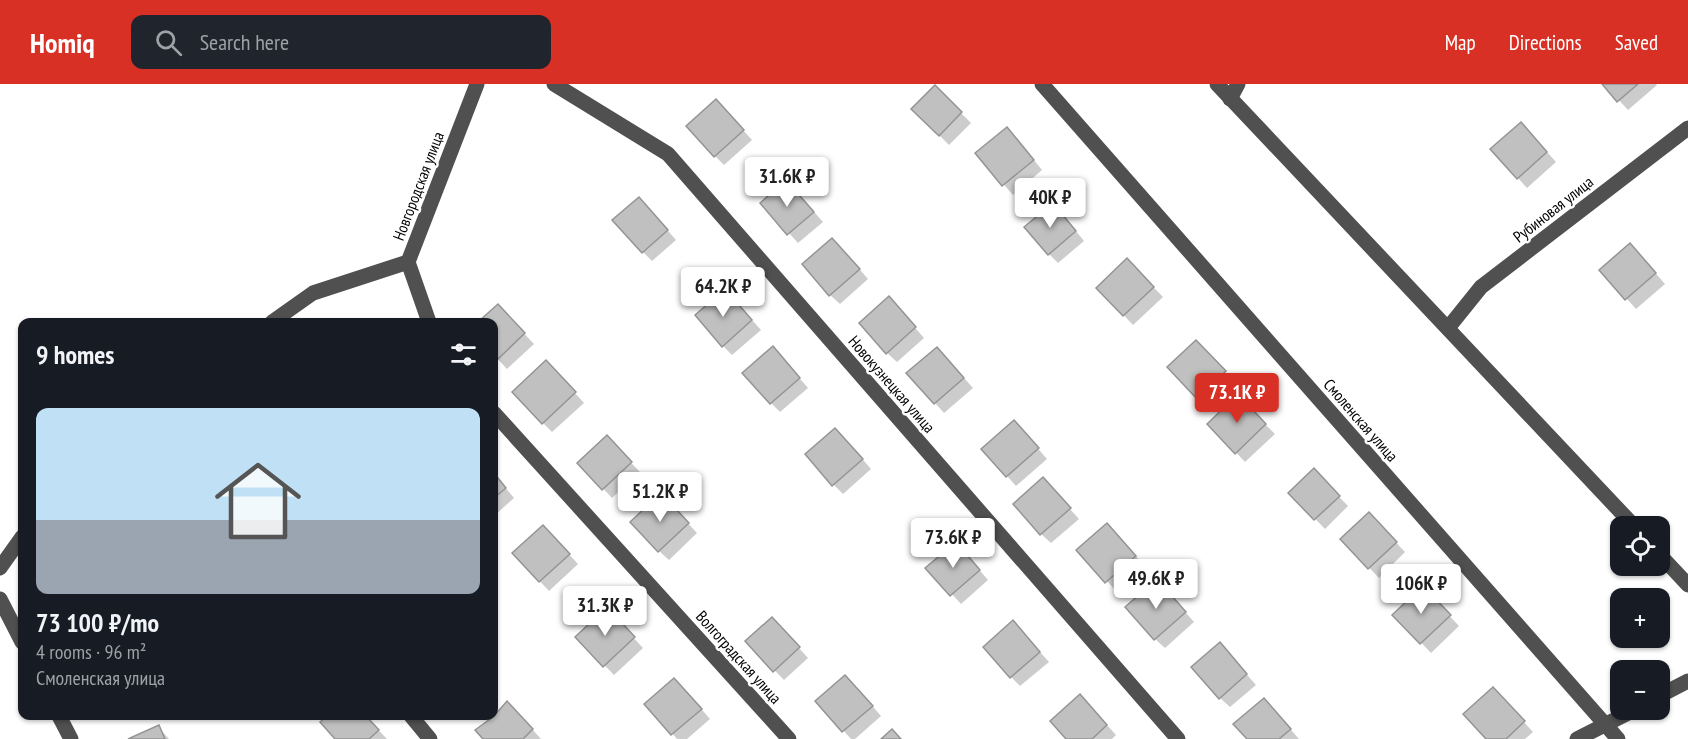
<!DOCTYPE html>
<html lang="en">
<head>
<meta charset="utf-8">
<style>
	:root { --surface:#171b24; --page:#20242c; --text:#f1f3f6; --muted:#9ea1a6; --line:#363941; --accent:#d93025 }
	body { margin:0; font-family:"PT Sans Narrow",sans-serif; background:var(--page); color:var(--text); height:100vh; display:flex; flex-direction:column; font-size:22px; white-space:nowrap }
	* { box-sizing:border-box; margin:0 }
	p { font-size:20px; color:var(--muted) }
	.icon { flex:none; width:33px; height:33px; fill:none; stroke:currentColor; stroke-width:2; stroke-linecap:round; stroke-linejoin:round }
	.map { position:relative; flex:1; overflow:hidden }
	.drawer { position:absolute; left:18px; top:234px; width:480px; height:402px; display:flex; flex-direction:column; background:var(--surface); border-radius:12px; box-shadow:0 2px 4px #0004 }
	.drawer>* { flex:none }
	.fabs { position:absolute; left:1610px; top:432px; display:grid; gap:12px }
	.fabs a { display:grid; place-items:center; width:60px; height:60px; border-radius:12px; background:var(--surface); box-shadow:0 2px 4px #0004; font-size:30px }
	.price { position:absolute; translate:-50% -51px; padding:0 14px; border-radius:6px; background:#fff; color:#222; font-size:20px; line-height:39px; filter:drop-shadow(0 2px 3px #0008) }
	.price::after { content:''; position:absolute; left:50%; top:36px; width:18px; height:14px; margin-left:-9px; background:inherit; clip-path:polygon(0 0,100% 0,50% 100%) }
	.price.active { background:var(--accent); color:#fff }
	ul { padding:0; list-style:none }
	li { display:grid; align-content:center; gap:12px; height:318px; padding:0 18px }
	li+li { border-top:2px solid var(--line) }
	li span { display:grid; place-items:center; height:186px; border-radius:12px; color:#555 }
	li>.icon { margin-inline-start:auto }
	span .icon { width:108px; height:108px; fill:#fffc; stroke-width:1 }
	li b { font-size:26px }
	h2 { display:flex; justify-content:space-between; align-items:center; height:72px; padding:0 18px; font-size:26px }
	header { display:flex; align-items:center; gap:36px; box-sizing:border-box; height:84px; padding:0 30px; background:var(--accent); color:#fff }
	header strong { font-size:28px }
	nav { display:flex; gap:33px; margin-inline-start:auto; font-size:21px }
	.search { width:420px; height:54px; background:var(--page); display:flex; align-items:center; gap:15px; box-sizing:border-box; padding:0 21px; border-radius:12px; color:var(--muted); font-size:22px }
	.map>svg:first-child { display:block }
</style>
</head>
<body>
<header>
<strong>Homiq</strong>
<div class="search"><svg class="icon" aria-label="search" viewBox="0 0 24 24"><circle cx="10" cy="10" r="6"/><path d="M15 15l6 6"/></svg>Search here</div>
<nav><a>Map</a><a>Directions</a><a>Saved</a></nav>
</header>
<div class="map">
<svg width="1688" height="655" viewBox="0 0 1688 655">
	<rect width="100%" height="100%" fill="#fff"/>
	<g fill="#0003">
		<polygon points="1604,0 1656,0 1657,1 1628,26"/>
		<polygon points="935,3 971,39 949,61 913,25"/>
		<polygon points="726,27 752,56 724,81 715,72"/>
		<polygon points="1530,49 1556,78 1527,104 1518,94"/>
		<polygon points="1016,54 1042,86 1013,111 977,70"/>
		<polygon points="796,107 823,138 798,159 762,119"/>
		<polygon points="648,124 676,156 652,177 643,168"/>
		<polygon points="1062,130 1084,157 1058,179 1049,170"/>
		<polygon points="842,165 868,195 840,220 830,211"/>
		<polygon points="1639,170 1665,200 1636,225 1601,186"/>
		<polygon points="1127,176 1163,213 1133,241 1098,204"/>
		<polygon points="734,216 761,246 732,271 723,262"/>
		<polygon points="498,222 534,260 507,285 494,271 494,238 481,238"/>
		<polygon points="898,224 924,254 897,278 887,269"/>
		<polygon points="1196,258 1234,298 1207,323 1169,283"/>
		<polygon points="782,274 808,304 780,328 771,319"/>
		<polygon points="946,274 973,304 944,329 935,319"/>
		<polygon points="555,287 584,319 552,348 543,339"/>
		<polygon points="1238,313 1275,350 1245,378 1209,340"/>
		<polygon points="1023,347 1047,375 1016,402 1007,392"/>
		<polygon points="606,353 640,388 612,414 579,379"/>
		<polygon points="845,355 871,385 843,410 833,400"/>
		<polygon points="494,390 514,414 494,432"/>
		<polygon points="1323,396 1348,422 1325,445 1290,409"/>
		<polygon points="1052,405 1079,435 1051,459 1041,450"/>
		<polygon points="670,420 697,449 669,476 659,467"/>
		<polygon points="1369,430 1405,468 1379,494 1342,455"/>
		<polygon points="1116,450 1145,482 1116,507 1079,466"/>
		<polygon points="552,452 578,480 549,507 514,470"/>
		<polygon points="965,469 988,496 961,520 928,484"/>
		<polygon points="1423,504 1459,542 1431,569 1395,531"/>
		<polygon points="1166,506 1194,538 1165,564 1155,555"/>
		<polygon points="616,535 643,564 614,591 577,553"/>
		<polygon points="781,544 808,574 784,596 747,558"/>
		<polygon points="1022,548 1049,578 1020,602 1011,593"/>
		<polygon points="1229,570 1256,601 1230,623 1220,614"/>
		<polygon points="855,602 881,632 855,655 851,655 817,617"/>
		<polygon points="684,605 710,635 687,655 677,655 647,620"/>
		<polygon points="1502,614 1533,648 1525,655 1488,655"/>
		<polygon points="507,619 517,628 541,655 485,655 477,646"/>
		<polygon points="1090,622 1116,651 1112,655 1068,655"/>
		<polygon points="1273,625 1299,655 1249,655"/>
		<polygon points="329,632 365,632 387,655 337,655 322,638"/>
		<polygon points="158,643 169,655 132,655"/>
	</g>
	<g fill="#c0c0c0" stroke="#949494" stroke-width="1.5">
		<polygon points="1602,0 1638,0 1617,18"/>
		<polygon points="935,1 962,28 939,52 911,25"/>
		<polygon points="716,15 744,46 714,73 686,42"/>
		<polygon points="1521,38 1547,68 1517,95 1490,65"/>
		<polygon points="1007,43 1034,76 1002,102 975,69"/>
		<polygon points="786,96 814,128 787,151 760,119"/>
		<polygon points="639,113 668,146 642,169 612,136"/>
		<polygon points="1053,119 1076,147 1048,171 1024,143"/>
		<polygon points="832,154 860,185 829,212 802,180"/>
		<polygon points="1630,159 1656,189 1625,216 1599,186"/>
		<polygon points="1127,174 1154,203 1123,232 1096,204"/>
		<polygon points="725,205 752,236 722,263 695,231"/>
		<polygon points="889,212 916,243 886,270 859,239"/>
		<polygon points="498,220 525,249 497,276 494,273 494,238 478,238"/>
		<polygon points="1196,256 1226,287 1197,315 1167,283"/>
		<polygon points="773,262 800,294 770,320 742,289"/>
		<polygon points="937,263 964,294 934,320 906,289"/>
		<polygon points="546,276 576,308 542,340 512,308"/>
		<polygon points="1238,310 1266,340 1235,370 1207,340"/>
		<polygon points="1014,336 1039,364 1006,393 981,365"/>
		<polygon points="835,344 863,375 832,402 805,370"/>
		<polygon points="607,351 632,378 602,406 577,379"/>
		<polygon points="1314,384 1340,412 1314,436 1288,409"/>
		<polygon points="494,389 506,404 494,414"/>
		<polygon points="1043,393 1071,424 1040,451 1013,420"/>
		<polygon points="661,409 689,439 658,468 630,438"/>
		<polygon points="1369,428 1397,458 1368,485 1340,455"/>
		<polygon points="1107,439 1136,472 1105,499 1076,466"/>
		<polygon points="543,441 570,470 539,498 512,469"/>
		<polygon points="956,458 980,486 950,512 925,484"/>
		<polygon points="1157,495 1186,528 1154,556 1125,523"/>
		<polygon points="1423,502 1451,531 1420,560 1392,531"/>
		<polygon points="607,523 635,553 603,583 575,553"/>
		<polygon points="772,533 800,563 773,588 745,557"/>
		<polygon points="1013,536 1040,568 1010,594 983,563"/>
		<polygon points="1220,558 1247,590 1219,615 1191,583"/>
		<polygon points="845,591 873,622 842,648 815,617"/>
		<polygon points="674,594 702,625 671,651 644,620"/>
		<polygon points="1493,603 1525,637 1506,655 1486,655 1463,630"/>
		<polygon points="1080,610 1107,641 1092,655 1066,655 1050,637"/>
		<polygon points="1264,614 1291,645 1279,655 1247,655 1233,640"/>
		<polygon points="507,617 533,645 523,655 483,655 475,646 494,632"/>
		<polygon points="327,632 366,632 379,646 369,655 335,655 320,638"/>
		<polygon points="159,641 165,655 128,655"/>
		<polygon points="892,645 901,655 881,655"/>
	</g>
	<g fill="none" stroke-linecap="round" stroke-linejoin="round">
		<g stroke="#505050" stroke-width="15">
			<polyline points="554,0 668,70 1178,655"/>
			<polyline points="1042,0 1618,655"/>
			<polyline points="1217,0 1634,442"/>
			<polyline points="1230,15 1238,0"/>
			<polyline points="408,178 429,238"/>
			<polyline points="272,238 313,209 408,178 477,0"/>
			<polyline points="1448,244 1481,203 1688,44"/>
			<polyline points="494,329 789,655"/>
			<polyline points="1659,470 1688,501"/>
			<polyline points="0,484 22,453"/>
			<polyline points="0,515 22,558"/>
			<polyline points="1659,612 1688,597"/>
			<polyline points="59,632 71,655"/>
			<polyline points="411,632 430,655"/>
			<polyline points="1577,655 1634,626"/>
		</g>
	</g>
	<g text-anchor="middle" stroke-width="5" stroke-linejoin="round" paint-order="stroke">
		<g font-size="16" fill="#000" stroke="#fff">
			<text transform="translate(418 102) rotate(-69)" y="6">Новгородская улица</text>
			<text transform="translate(1553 125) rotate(-38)" y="6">Рубиновая улица</text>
			<text transform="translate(892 300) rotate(49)" y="6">Новокузнецкая улица</text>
			<text transform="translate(1361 336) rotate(49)" y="6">Смоленская улица</text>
			<text transform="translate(739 573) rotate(48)" y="6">Волгоградская улица</text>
		</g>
	</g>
</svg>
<div class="fabs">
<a><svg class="icon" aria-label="locate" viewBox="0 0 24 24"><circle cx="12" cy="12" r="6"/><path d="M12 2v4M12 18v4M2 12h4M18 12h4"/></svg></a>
<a>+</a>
<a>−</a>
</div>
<b class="price" style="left:787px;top:124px">31.6K ₽</b>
<b class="price" style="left:1050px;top:145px">40K ₽</b>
<b class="price" style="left:723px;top:234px">64.2K ₽</b>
<b class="price active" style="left:1237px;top:340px">73.1K ₽</b>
<b class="price" style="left:660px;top:439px">51.2K ₽</b>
<b class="price" style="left:953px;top:485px">73.6K ₽</b>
<b class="price" style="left:1156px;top:526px">49.6K ₽</b>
<b class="price" style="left:1421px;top:531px">106K ₽</b>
<b class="price" style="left:605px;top:553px">31.3K ₽</b>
<section class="drawer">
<h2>9 homes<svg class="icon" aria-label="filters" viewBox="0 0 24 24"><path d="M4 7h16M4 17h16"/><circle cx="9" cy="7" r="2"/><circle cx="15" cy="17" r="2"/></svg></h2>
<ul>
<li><span style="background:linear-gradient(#bfe0f5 60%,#9aa5b1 0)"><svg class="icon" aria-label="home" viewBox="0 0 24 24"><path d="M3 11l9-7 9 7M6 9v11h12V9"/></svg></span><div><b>73 100 ₽/mo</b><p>4 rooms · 96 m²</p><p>Смоленская улица</p></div></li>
</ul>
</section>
</div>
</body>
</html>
